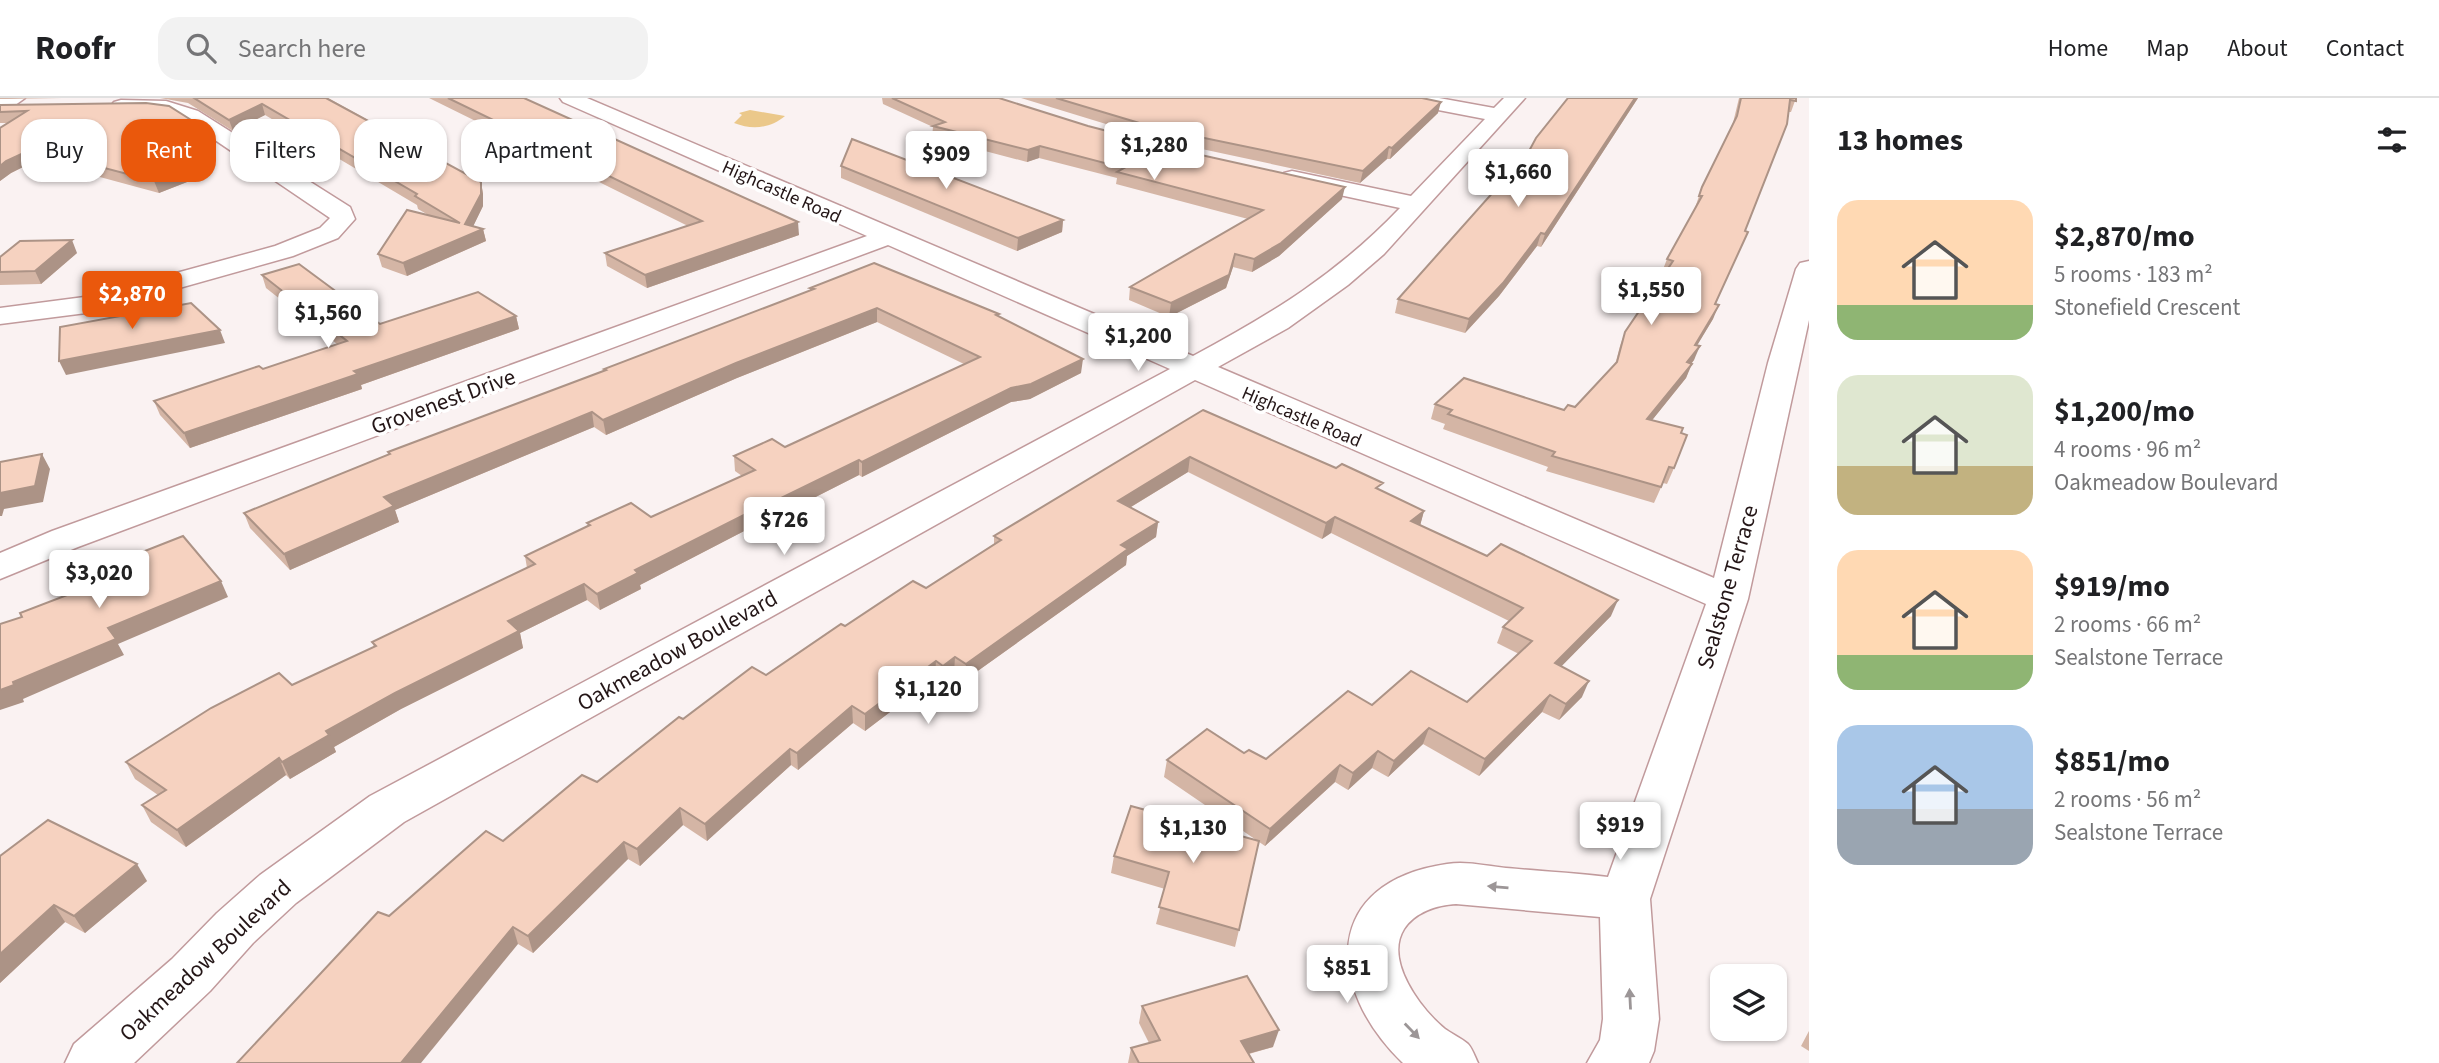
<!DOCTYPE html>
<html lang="en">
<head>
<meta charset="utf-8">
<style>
	:root { --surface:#fff; --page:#f2f2f2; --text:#202124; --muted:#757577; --line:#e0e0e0; --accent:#ea580c }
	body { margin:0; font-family:"Source Sans 3",sans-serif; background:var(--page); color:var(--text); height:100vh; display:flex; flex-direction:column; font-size:26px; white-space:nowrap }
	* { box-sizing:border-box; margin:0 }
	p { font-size:23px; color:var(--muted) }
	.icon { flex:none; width:38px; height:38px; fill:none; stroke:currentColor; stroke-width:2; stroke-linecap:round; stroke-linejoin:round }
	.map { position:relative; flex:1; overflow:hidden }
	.side { display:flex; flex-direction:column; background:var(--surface); width:630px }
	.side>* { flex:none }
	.guide { position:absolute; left:21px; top:21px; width:665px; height:63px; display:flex; gap:14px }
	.fabs { position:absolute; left:1710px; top:866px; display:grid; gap:14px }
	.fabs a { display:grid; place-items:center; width:77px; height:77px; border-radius:14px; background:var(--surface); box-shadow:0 2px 5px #0004; font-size:35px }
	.price { position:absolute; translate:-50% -60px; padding:0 16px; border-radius:7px; background:#fff; color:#222; font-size:23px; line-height:46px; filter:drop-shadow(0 2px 4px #0008) }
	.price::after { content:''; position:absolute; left:50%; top:42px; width:21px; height:16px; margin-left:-10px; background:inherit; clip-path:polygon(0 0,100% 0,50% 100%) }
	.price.active { background:var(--accent); color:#fff }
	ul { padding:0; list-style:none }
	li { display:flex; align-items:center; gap:21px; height:175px; padding:0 28px }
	li span { display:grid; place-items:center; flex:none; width:196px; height:140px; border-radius:21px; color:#555 }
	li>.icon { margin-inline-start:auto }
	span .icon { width:84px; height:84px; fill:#fffc; stroke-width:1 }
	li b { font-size:30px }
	h2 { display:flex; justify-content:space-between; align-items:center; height:84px; padding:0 28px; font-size:30px }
	.chip { padding:0 24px; border-radius:21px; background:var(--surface); box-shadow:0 2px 5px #0004; font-size:24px; line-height:63px }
	.chip.active { background:var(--accent); color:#fff }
	header { display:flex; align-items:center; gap:42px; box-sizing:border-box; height:98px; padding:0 35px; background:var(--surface); border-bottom:2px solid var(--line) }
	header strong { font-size:33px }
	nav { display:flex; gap:38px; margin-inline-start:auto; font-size:24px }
	.search { width:490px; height:63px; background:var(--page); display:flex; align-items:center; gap:18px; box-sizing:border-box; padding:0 24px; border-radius:21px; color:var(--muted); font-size:26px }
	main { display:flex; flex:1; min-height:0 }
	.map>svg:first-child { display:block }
</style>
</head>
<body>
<header>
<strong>Roofr</strong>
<div class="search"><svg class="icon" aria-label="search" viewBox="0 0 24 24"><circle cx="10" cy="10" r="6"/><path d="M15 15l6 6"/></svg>Search here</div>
<nav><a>Home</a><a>Map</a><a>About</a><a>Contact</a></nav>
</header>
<main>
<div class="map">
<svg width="1809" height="965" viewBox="0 0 1809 965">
	<rect width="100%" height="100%" fill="#faf2f2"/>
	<path fill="#ebc88a" d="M 750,12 L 785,18 C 772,29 754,33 734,25 L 742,17 L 739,15 Z"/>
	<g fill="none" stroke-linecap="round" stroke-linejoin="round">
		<g stroke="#c19a9c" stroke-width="3">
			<g id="minor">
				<polygon points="25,0 7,13 0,15 0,1"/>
				<path d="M 560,0 L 587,0 L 1193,258 C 1273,215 1337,176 1400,110 L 1284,85 L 1281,80 L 1284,75 L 1292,73 L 1411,98 L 1485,21 L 1407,6 L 1400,4 L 1397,0 L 1439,0 L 1494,10 L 1504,0 L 1525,0 L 1384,156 L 1348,187 L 1288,230 L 1218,269 L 1714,480 L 1768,265 L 1796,171 L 1800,165 L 1809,163 L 1809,222 L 1748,501 L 1650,801 L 1659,921 L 1654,953 L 1649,965 L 1587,965 L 1600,942 L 1603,921 L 1600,819 L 1456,806 C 1437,807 1415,814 1404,831 C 1384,863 1421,911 1445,931 C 1452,936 1461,940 1468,946 C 1472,950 1475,959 1478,965 L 1403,965 C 1325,890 1322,784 1447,766 C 1467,763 1487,768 1506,770 C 1540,773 1574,775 1608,779 L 1706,506 L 1195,282 L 404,724 L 296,805 L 253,845 L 210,893 L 134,965 L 65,965 L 74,946 L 172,861 L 217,815 L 260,777 L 370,698 L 1170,271 L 888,147 L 78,449 L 0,481 L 0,455 L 52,433 L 867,138 L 563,4 Z"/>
				<polygon points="121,2 166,3 198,13 350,109 355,121 338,140 293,158 94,214 0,226 0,210 92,198 275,148 320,130 330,120 184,21 164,15 114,12 111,8 114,4"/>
			</g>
		</g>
		<use href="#minor" fill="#fff" fill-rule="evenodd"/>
	</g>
	<g fill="#d4b5a5">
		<polygon points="0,0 62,0 0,1"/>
		<polygon points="160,0 328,0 481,84 483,96 483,108 473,128 483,131 486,143 407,178 382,169 378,156 430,118 418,111 417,107 265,17 233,33 188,5"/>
		<polygon points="429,0 524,0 799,137 647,190 607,168 605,155 688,128"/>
		<polygon points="882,0 999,0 1088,28 1342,101 1279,158 1252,174 1233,169 1226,190 1169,219 1129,202 1130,189 1248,121 1116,86 1117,80 1039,60 1027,64 932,39 933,29 883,6"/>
		<polygon points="1021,0 1422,0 1438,15 1390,61 1387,61 1360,85 1155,41"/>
		<polygon points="1568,0 1638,0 1541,149 1537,148 1499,198 1465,235 1395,215 1398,201 1528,55"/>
		<polygon points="1739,0 1796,0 1791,14 1789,14 1716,206 1713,221 1697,247 1694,262 1691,266 1686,280 1652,322 1674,370 1667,386 1663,385 1654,405 1546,373 1548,369 1443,331 1445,326 1431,321 1435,306 1564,312 1575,309 1615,267 1620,248 1625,234 1665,175 1662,174 1667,161 1695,110 1702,89 1733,25"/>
		<polygon points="0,7 207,32 210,43 181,57 206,63 210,75 159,95 37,62 11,75 0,83 0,30 9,25 0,25"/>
		<polygon points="841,68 1063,122 1062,134 1017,153 841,80"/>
		<polygon points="77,155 41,186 0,187 0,159"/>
		<polygon points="262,177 380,226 516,218 519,231 361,287 362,291 190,350 160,317 154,303 263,271 337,246 332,242 327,225 314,228 266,190"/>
		<polygon points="810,190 999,219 1081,275 1030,301 1011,304 862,379 859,377 786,414 786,418 752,435 748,431 640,487 641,491 600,512 587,502 520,535 523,550 401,611 334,649 336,654 290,681 286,677 186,749 151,724 142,707 158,697 135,681 126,664 374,549 372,544 527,470 525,458 588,428 587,425 651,419 742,378 735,373 734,358 785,349 964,266 877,224 737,280 606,337 594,329 395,412 399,424 290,472 250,430 244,415 389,356 388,354 605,273 604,271 810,193"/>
		<polygon points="1203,312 1424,413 1420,427 1611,518 1561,568 1582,599 1559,622 1542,614 1479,678 1423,646 1388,679 1372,670 1348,692 1335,684 1265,748 1164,679 1167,662 1244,655 1266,661 1372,607 1467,604 1519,556 1497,545 1503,529 1509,523 1331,435 1322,441 1188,374 1131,409 1158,424 1156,439 1127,458 1126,467 965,582 954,575 942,584 935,580 865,633 853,625 798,672 791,667 707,743 683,727 640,768 628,761 533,855 518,846 389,818 503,743 597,684 683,621 766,577 845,528 926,490 994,446 994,438"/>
		<polygon points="1131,708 1239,832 1235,849 1156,826 1165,791 1111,775 1114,758"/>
		<polygon points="0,758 147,783 85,835 65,824 0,885"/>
		<polygon points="1142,908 1273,949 1249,956 1254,965 1128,965 1131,950 1149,945 1139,925"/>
		<polygon points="1809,933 1809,953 1801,948"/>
	</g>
	<g fill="#ac9386">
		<polygon points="1635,0 1638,0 1541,149 1545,136"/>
		<polygon points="1441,4 1438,15 1390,61 1392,50"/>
		<polygon points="262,6 265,17 233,33 229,22"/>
		<polygon points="207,32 210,43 166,64 162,53"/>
		<polygon points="1040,48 1039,60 1027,64 1028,52"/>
		<polygon points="1389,49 1387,61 1360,85 1363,73"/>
		<polygon points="32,51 37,62 11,75 0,83 0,68 6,63"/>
		<polygon points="206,63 210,75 159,95 154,83"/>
		<polygon points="481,84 483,96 483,108 469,137 483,131 486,143 407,178 403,165 465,126"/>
		<polygon points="1345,89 1342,101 1279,158 1252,174 1254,161"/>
		<polygon points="1063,122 1062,134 1017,153 1018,140"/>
		<polygon points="798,124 799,137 647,190 645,177"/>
		<polygon points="1541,135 1537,148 1499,198 1465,235 1469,221"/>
		<polygon points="72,142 77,155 41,186 35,173"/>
		<polygon points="1235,156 1233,169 1226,190 1169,219 1171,205"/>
		<polygon points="1719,207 1713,221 1689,261 1695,247"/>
		<polygon points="877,210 877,224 737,280 606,337 603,322 736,265"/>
		<polygon points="323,211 327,225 314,228 309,214"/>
		<polygon points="516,218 519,231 361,287 362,291 190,350 184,335 354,273"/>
		<polygon points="220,232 225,245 66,277 59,263"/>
		<polygon points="1700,248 1694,262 1681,279 1687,264"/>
		<polygon points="1083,261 1081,275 1030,301 1011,304 862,379 862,364 1011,290"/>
		<polygon points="1692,266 1686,280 1641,336 1647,321"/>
		<polygon points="592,314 594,329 395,412 399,424 290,472 284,456 384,399"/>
		<polygon points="42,356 50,371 43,404 4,411 2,418 0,418 0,395"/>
		<polygon points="1190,359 1188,374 1116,418 1118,403"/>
		<polygon points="859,362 859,377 786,414 786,418 752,435 751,419 781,400"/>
		<polygon points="1424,413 1420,428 1411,423"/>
		<polygon points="746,416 748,431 640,487 641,491 600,512 597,496 635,472"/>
		<polygon points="1335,419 1331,435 1322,441 1326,425"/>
		<polygon points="1158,424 1156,439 1127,458 1126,467 965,582 966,566 1121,447"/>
		<polygon points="221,483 228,499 118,546 124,557 23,601 24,604 0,612 0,592 108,530"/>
		<polygon points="584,486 587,502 520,535 523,550 401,611 334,649 336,654 290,681 282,664 326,633 508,523"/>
		<polygon points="1618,502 1611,518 1548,582 1555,565"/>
		<polygon points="955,559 954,575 942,584 943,568"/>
		<polygon points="936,563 935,580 865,633 865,616"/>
		<polygon points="1589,583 1582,599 1559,622 1566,606"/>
		<polygon points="1550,597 1542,614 1479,678 1485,661"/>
		<polygon points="852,608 853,625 798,672 797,655"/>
		<polygon points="1429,630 1423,646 1388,679 1394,663"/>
		<polygon points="790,651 791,667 707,743 705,726"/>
		<polygon points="1378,653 1372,670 1348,692 1353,675"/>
		<polygon points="279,660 286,677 186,749 177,732"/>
		<polygon points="1340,667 1335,684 1265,748 1270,731"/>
		<polygon points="680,710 683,727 640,768 637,751"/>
		<polygon points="624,744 628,761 533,855 528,838"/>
		<polygon points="137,766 147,783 85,835 74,818"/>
		<polygon points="54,807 65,824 0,885 0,856"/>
		<polygon points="513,829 518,846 421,965 401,965"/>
		<polygon points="1279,932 1273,949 1236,959 1241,943"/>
	</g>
	<g fill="#f6d2c0" stroke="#ac9386" stroke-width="2">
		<polygon points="194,0 326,0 481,84 481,96 465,126 483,131 403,165 378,156 407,112 460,125 415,98 417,96 262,6 229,22"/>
		<polygon points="448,0 524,0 798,124 645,177 605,155 702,123"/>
		<polygon points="892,0 999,0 1088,28 1192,55 1345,89 1281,145 1254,161 1235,156 1229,177 1171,205 1130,189 1263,112 1117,74 1124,70 1040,48 1028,52 933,28 945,24"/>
		<polygon points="1056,0 1422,0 1441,4 1392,50 1389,49 1363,73 1156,30"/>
		<polygon points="1568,0 1635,0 1545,136 1541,135 1503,185 1469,221 1398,201 1528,55 1536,40"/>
		<polygon points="1741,0 1796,0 1796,3 1790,2 1787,26 1745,133 1748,134 1715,206 1719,207 1695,247 1700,248 1687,264 1692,266 1647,321 1683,330 1681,335 1687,337 1674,370 1669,369 1661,389 1552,358 1555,354 1448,316 1452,312 1435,306 1464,280 1564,312 1568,307 1575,309 1617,264 1625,234 1673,163 1667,161 1702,98 1699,98 1702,89 1737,18"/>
		<polygon points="146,5 169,8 207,32 162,53 206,63 154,83 32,51 6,63 0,68 0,30 27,13 0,14 0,7"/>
		<polygon points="852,41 1063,122 1018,140 841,68"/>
		<polygon points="72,142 35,173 0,174 0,159 20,143"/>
		<polygon points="874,165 999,216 996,217 1083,261 1031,286 1011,290 862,364 859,362 781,400 785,402 751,419 746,416 635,472 638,475 597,496 584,486 508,523 519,533 395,595 326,633 329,637 282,664 279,660 177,732 142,707 166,692 126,664 211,610 279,575 292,587 376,548 372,544 535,466 525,458 590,427 587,425 631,405 651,419 755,372 734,358 772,341 785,349 980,259 877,210 736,265 603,322 592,314 384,399 394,408 284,456 244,415 390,356 388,354 606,272 604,271 814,191 810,190"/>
		<polygon points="299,166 380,226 478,194 516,218 354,273 358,276 184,335 154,303 259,268 263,271 347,243 328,228 323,211 309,214 262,177"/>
		<polygon points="191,205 220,232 59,263 60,229"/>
		<polygon points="1203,312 1336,370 1342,366 1383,385 1376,390 1424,413 1411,423 1487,458 1501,446 1618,502 1555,565 1589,583 1566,606 1550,597 1485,661 1429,630 1394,663 1378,653 1353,675 1340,667 1270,731 1167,662 1207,631 1244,655 1249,652 1266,661 1348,593 1372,607 1411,573 1467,604 1532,543 1503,529 1523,510 1335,419 1326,425 1190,359 1118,403 1158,424 1121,447 1128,451 966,566 955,559 943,568 936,563 865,616 852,608 797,655 790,651 705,726 680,710 637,751 624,744 528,838 513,829 401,965 237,965 378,814 389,818 486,733 503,743 582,677 597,684 679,619 683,621 752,569 766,577 841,526 845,528 913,483 926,490 1001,442 994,438"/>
		<polygon points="42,356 35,388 0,395 0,364"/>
		<polygon points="183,438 221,483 108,530 116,541 13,584 14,587 0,592 0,526 22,519 20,515 135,471 127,460"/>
		<polygon points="1131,708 1259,743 1239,832 1159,809 1169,774 1114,758"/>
		<polygon points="48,722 137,766 74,818 54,807 0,856 0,758"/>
		<polygon points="1247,878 1279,932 1241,943 1254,965 1139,965 1131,950 1160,942 1142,908"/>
	</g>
	<defs><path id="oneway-solid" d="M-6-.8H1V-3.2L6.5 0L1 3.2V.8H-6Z" transform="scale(1.75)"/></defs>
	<g fill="#9c9697">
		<use href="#oneway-solid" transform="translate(1498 789) rotate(-175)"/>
		<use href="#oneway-solid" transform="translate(1630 901) rotate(-93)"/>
		<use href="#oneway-solid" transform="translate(1412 933) rotate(46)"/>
	</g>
	<g text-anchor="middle" stroke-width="7" stroke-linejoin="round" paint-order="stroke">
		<g font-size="19" fill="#241617" stroke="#fff">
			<text transform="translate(782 93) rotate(24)" y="7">Highcastle Road</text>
			<text transform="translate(1302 318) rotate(23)" y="7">Highcastle Road</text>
		</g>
		<g font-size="23" fill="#241617" stroke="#fff">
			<text transform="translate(443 303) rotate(-20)" y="8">Grovenest Drive</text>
			<text transform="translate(1727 489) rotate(-74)" y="8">Sealstone Terrace</text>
			<text transform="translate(677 552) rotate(-29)" y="8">Oakmeadow Boulevard</text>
			<text transform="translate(205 862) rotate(-43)" y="8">Oakmeadow Boulevard</text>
		</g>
	</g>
</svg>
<div class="fabs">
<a><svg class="icon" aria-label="layers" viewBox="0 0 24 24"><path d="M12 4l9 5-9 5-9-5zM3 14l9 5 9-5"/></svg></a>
</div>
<b class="price" style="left:1154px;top:84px">$1,280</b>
<b class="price" style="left:946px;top:93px">$909</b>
<b class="price" style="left:1518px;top:111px">$1,660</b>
<b class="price" style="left:1651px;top:229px">$1,550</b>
<b class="price active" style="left:132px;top:233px">$2,870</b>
<b class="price" style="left:328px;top:252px">$1,560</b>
<b class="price" style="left:1138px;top:275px">$1,200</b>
<b class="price" style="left:784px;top:459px">$726</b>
<b class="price" style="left:99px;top:512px">$3,020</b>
<b class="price" style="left:928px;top:628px">$1,120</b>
<b class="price" style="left:1620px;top:764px">$919</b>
<b class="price" style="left:1193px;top:767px">$1,130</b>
<b class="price" style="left:1347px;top:907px">$851</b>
<div class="guide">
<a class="chip">Buy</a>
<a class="chip active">Rent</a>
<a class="chip">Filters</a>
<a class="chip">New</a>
<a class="chip">Apartment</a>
</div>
</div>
<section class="side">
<h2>13 homes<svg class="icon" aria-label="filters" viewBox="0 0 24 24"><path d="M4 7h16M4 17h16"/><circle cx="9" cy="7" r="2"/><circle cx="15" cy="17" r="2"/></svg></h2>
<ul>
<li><span style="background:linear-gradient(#ffd9b3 75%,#8fb573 0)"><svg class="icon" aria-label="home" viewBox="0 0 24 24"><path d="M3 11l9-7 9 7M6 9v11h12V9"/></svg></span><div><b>$2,870/mo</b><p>5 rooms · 183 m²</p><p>Stonefield Crescent</p></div></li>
<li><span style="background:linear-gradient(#dfe7d0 65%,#c2b280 0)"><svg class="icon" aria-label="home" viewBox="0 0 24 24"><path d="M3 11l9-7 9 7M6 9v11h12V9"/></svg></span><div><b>$1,200/mo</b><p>4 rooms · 96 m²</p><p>Oakmeadow Boulevard</p></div></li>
<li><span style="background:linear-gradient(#ffd9b3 75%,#8fb573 0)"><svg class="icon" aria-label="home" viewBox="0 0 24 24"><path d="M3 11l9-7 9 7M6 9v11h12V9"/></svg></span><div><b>$919/mo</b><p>2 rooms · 66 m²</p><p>Sealstone Terrace</p></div></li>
<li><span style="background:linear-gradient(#a9c7e8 60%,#9aa5b1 0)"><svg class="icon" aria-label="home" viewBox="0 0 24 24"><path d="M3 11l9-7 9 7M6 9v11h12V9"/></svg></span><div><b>$851/mo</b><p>2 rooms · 56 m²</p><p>Sealstone Terrace</p></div></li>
</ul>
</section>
</main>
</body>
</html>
